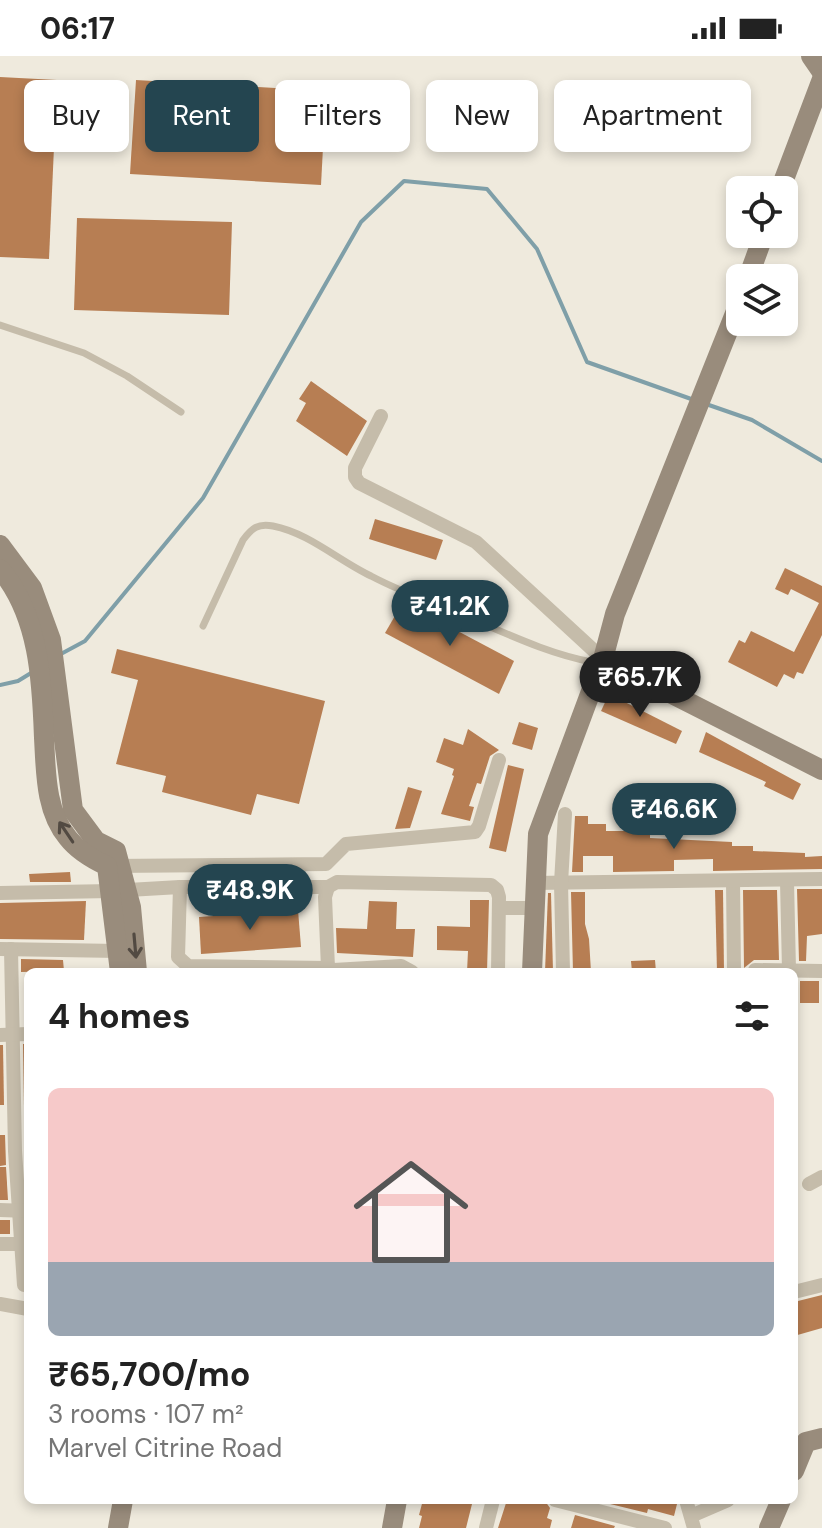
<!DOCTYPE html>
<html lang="en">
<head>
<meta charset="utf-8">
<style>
	:root { --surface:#fff; --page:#f2f2f2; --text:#222; --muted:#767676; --accent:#244550 }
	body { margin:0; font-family:"DM Sans",sans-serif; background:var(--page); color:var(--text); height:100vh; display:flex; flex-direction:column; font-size:30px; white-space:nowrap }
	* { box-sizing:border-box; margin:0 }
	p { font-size:26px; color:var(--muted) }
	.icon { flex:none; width:44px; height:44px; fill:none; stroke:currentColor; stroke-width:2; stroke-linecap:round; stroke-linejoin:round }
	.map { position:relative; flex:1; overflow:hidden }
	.drawer { position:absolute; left:24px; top:912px; width:774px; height:536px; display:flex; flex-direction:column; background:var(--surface); border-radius:12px; box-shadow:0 4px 12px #0003 }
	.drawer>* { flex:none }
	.hud { position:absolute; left:24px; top:24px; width:774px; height:72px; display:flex; gap:16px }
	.fabs { position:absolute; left:726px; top:120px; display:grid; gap:16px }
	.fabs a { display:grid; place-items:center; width:72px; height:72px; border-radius:12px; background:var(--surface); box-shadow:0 4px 12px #0003; font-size:40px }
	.price { position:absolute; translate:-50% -68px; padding:0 18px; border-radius:28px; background:var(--accent); color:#fff; font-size:26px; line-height:52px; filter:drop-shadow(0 2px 4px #0008) }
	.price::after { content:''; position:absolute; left:50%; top:48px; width:24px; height:18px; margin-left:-12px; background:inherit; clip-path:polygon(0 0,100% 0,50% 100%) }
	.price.selected { background:#222; color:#fff }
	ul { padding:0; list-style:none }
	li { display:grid; align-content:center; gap:16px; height:424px; padding:0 24px }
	li span { display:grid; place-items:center; height:248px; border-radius:12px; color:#555 }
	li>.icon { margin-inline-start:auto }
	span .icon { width:144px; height:144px; fill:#fffc; stroke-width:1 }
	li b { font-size:34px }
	h2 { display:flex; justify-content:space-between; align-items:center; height:96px; padding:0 24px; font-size:34px }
	.tag { padding:0 28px; border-radius:12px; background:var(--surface); box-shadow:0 4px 12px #0003; font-size:28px; line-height:72px }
	.tag.selected { background:var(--accent); color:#fff }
	.status { display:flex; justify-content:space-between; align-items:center; height:56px; padding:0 40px; background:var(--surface); direction:ltr }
	.status svg { height:22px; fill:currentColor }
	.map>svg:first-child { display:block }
</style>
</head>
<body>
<div class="status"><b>06:17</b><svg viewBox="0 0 49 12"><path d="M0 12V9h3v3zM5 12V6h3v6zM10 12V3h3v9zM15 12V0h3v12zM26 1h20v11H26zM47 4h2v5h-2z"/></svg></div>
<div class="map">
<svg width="822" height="1472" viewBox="0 0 822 1472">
	<rect width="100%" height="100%" fill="#efeadd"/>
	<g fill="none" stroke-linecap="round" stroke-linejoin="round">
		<g stroke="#7f9fa8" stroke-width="4">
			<polyline points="706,348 752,364 822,405"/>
			<polyline points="59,599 85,585 203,442 361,166 404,125 487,133 537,193 587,306 694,344"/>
			<polyline points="0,629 18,625 31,617"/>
		</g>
	</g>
	<g fill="#b77e53">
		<polygon points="0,21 57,24 49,203 0,201"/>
		<polygon points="136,24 326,35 321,129 130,118"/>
		<polygon points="77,162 232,166 229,259 74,254"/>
		<polygon points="311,325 367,365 347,400 296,365 306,347 299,343"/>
		<polygon points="375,463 443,484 436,504 369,483"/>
		<polygon points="785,512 822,530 822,579 803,618 797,616 794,623 784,618 777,631 728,606 739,584 745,587 751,575 794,596 819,547 791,533 788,539 775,533"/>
		<polygon points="403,546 514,605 499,638 385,577"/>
		<polygon points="117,593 325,645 299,748 257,738 251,759 162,736 166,720 116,708 138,624 111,617"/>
		<polygon points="609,638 682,675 676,688 601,655"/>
		<polygon points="519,666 538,672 532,694 512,688"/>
		<polygon points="468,673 499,694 490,700 481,728 477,727 469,750 474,751 470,765 441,758 454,720 452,719 454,713 436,706 444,682 463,689"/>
		<polygon points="706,676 801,728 793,744 764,730 766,726 699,696"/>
		<polygon points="508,709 524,713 506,796 489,792"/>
		<polygon points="408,731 422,735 410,772 395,773"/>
		<polygon points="575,760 588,760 588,768 606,768 606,775 629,775 629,766 650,766 650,782 732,786 732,790 753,790 753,795 805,797 805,801 822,800 822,813 713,815 713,803 674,804 674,815 613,816 613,800 583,800 583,816 572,816"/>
		<polygon points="70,816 71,826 30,826 29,818"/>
		<polygon points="797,833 822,833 822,878 807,880 806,905 799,905"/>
		<polygon points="715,834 723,834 724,916 717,916"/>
		<polygon points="743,834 777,834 779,904 754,904 744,912"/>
		<polygon points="571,836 585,836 585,868 589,883 591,916 573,916"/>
		<polygon points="548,837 551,837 553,916 545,916"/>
		<polygon points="470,844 489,844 487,916 467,916 468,895 437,894 437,870 470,871"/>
		<polygon points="86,845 84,884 0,883 0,847"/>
		<polygon points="369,845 397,846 396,873 415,873 413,901 337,897 336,872 367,873"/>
		<polygon points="298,854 301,891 201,898 199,861"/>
		<polygon points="21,903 63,904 64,915 21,916"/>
		<polygon points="655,904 656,916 632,916 631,905"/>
		<rect x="800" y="925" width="19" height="22"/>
		<polygon points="23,988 28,988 28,1050 24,1050"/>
		<polygon points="0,989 3,989 4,1049 0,1049"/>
		<polygon points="0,1079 5,1079 6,1109 0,1110"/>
		<polygon points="0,1111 6,1111 8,1144 0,1144"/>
		<rect x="0" y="1164" width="10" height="14"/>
		<polygon points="822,1239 822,1272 794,1280 794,1246"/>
		<polygon points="423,1444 473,1444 466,1472 419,1472 422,1460 419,1459"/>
		<polygon points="507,1444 545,1445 550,1452 547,1462 552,1464 550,1472 498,1472"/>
		<polygon points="607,1444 676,1444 677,1448 674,1460 648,1453 647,1457 606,1447"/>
		<polygon points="575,1459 615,1470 614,1472 571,1472"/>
	</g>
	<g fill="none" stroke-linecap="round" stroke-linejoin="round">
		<g stroke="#c5bcaa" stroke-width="7">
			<polyline points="0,269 84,297 127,320 181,356"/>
			<path d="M 203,570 L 243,484 C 252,472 258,467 273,470 C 309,477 339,505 371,520 C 403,537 438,549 472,563 C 512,580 550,598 592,606 L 597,603"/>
		</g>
		<g stroke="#c5bcaa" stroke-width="14">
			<polyline points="381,360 355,412 355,421 359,427 476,486 603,603"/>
			<polyline points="112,810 326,808 346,788 475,776 479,770 499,704"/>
			<polyline points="787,825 789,914"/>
			<polyline points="733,826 734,916"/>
			<polyline points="534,827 822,823"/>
			<polyline points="180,831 178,901 188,910 328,912"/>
			<polyline points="328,831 325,841 328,912 334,914 401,910 412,916"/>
			<polyline points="128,834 180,831 328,831 337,826 491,829 497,834 499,841 498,916"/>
			<polyline points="0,837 112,835"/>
			<polyline points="499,852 534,852"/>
			<polyline points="0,893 118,895"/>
			<polyline points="11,893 15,1095 24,1229"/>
			<polyline points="755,914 822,915"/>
			<polyline points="563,916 561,827 565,758"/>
			<polyline points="0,979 28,978"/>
			<polyline points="809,1128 822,1121"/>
			<polyline points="0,1154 28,1155"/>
			<polyline points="0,1188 22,1188"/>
			<polyline points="794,1236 822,1229"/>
			<polyline points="0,1248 28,1253"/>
			<polyline points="555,1444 665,1472"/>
			<polyline points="686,1444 694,1472"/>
			<polyline points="691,1460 728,1444"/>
			<polyline points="486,1472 493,1444"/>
		</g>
		<g stroke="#998c7c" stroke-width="20">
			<polyline points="811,0 822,16"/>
			<polyline points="780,134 822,23"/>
			<polyline points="748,222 764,178"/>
			<polyline points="0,489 32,532 51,584 73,754 96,785 116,795 131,851 137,916"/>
			<path d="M 0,513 C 39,559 42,624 44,682 C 46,715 45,755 68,782 C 78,795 92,803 107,810 L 120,916"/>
			<polyline points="603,603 822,714"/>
			<polyline points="532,916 538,778 603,603 615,558 740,245"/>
			<polyline points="794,1415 806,1386 822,1382"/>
			<polyline points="118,1472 123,1444"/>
			<polyline points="392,1472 397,1444"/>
			<polyline points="769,1472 781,1444"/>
		</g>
	</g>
	<defs><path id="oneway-shaft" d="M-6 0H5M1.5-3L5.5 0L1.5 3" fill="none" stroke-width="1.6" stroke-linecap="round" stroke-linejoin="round" transform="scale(2)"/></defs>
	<g stroke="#524a42">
		<use href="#oneway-shaft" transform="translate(66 776) rotate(-124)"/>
		<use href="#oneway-shaft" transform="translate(135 890) rotate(85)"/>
	</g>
</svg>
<div class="fabs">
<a><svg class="icon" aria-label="locate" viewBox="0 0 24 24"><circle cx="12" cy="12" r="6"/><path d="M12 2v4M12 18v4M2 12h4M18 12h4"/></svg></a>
<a><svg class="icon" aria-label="layers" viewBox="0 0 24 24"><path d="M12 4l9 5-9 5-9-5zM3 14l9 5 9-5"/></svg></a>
</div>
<b class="price" style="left:450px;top:592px">₹41.2K</b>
<b class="price selected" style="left:640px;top:663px">₹65.7K</b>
<b class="price" style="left:674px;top:795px">₹46.6K</b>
<b class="price" style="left:250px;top:876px">₹48.9K</b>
<div class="hud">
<a class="tag">Buy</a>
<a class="tag selected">Rent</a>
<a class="tag">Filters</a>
<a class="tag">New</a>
<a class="tag">Apartment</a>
</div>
<section class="drawer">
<h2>4 homes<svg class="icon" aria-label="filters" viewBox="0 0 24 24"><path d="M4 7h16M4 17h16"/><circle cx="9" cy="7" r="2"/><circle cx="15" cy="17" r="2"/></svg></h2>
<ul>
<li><span style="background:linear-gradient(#f6c9c9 70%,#9aa5b1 0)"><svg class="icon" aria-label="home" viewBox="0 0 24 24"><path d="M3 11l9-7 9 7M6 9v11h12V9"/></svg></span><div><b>₹65,700/mo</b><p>3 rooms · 107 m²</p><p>Marvel Citrine Road</p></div></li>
</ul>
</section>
</div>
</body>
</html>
